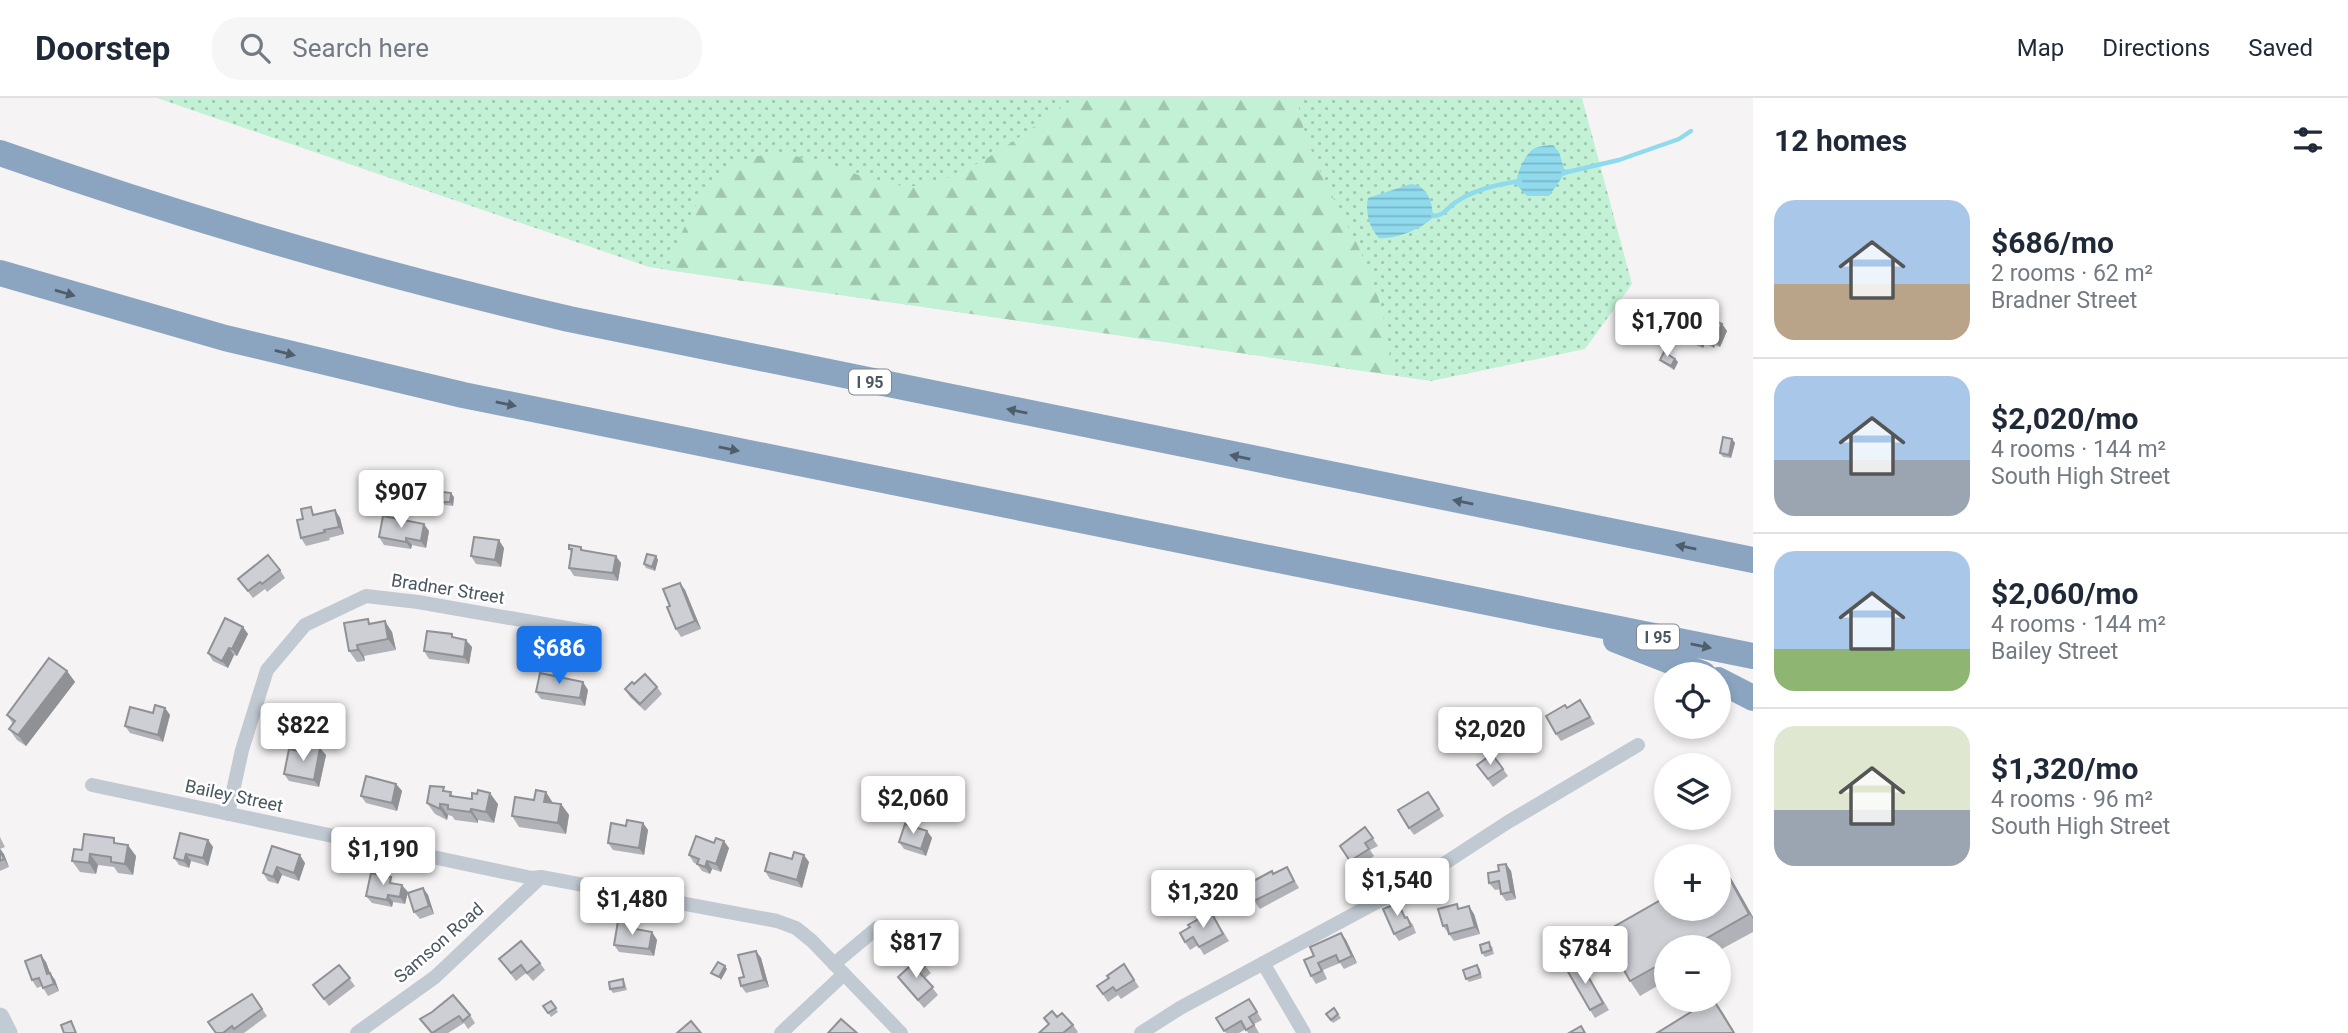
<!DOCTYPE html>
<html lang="en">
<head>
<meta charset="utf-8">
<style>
	:root { --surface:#fff; --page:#f6f6f7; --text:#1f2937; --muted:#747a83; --line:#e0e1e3; --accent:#1a73e8 }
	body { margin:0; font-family:Roboto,sans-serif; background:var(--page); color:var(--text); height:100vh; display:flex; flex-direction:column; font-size:26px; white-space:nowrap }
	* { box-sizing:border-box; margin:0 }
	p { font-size:23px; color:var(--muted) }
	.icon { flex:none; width:38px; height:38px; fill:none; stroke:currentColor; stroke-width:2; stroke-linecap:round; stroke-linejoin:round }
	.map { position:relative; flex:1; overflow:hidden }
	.details { display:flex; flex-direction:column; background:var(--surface); width:595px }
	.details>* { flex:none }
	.controls { position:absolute; left:1654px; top:564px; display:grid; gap:14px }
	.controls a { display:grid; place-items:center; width:77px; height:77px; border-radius:50%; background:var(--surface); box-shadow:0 4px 10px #0003; font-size:35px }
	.price { position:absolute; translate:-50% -60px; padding:0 16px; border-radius:7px; background:#fff; color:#222; font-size:23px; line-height:46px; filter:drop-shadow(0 2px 4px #0008) }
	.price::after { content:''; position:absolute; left:50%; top:42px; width:21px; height:16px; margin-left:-10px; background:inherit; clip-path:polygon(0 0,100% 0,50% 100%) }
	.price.on { background:var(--accent); color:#fff }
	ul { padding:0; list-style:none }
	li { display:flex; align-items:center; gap:21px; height:175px; padding:0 21px }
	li+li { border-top:2px solid var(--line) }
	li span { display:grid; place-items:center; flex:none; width:196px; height:140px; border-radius:21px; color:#555 }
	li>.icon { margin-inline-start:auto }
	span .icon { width:84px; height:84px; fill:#fffc; stroke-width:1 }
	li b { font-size:30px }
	h2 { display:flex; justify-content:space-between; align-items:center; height:84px; padding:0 21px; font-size:30px }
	header { display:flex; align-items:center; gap:42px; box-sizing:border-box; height:98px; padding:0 35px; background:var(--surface); border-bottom:2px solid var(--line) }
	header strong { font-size:33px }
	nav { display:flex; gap:38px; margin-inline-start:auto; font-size:24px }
	.search { width:490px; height:63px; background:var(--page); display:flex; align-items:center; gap:18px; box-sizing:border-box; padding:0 24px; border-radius:28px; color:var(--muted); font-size:26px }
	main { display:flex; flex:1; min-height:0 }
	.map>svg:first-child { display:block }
</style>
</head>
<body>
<header>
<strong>Doorstep</strong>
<div class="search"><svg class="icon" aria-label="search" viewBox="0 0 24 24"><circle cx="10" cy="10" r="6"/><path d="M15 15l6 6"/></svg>Search here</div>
<nav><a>Map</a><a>Directions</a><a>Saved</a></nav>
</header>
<main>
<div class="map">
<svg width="1753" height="935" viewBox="0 0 1753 935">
	<defs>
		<pattern id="grass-dots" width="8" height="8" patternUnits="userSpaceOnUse" patternTransform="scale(1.75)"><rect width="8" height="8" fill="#c3f1d5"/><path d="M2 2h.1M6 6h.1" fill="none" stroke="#a0c6b0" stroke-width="1.8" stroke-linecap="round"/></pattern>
		<pattern id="forest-firs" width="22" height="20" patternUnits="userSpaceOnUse" patternTransform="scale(1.75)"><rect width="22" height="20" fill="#c3f1d5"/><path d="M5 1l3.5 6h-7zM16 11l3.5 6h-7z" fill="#a0c6b0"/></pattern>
		<pattern id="water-rules" width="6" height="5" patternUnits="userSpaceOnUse" patternTransform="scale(1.75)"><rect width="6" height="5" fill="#90daee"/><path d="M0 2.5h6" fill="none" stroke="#78b4c4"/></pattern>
	</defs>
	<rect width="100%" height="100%" fill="#f5f3f3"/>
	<polygon fill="url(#grass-dots)" points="157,0 1582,0 1632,186 1585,251 1431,283 649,169"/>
	<path fill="url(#forest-firs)" d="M 1075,0 L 1298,0 C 1300,44 1338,107 1358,148 C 1379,193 1388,228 1392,277 L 667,172 C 698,90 727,33 826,66 C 852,74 887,89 914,88 C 963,86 1033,28 1075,0 Z"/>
	<g fill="url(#water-rules)">
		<path d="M 1553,47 L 1559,54 L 1564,71 L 1568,72 L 1568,76 L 1563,78 L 1549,98 L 1527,98 L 1516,86 C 1517,75 1525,55 1535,50 C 1540,48 1548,47 1553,47 Z"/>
		<path d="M 1411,86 C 1427,87 1434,106 1432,120 C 1422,131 1393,142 1379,140 C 1369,130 1365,113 1368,100 Z"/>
	</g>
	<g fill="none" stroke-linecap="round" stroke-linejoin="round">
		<g stroke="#90daee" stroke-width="4.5">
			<polyline points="1563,75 1619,62 1679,41 1691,33"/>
			<path d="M 1433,118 C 1445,118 1446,110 1456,104 C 1473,92 1499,86 1520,83"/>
		</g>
		<g stroke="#c1cad2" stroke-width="14">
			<polyline points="92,687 532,780 541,779 777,823 796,830 812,843 901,935"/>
			<polyline points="228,716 242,652 267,572 305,527 366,498 418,504 590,534"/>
			<polyline points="1263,865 1304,935"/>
			<polyline points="834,866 877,830"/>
			<polyline points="357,935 435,879 541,779"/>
			<polyline points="781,935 844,876"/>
			<polyline points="1141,935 1180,910 1425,778 1508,724 1638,647"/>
		</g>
		<polyline stroke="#c1cbd6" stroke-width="19" points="0,919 8,935"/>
		<g stroke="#8ba5c1" stroke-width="26">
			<path d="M 0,55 C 187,121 377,176 569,221 L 1753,462"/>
			<polyline points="0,175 225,240 463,297 1753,558"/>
			<polyline points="1616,542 1703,576"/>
			<polyline points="1718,582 1753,600"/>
		</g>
	</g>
	<g fill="#b0b2b7">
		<polygon points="1722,226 1727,233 1720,249 1715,247 1714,250 1705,245 1703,250 1692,245 1686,237"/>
		<polygon points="1675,261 1678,264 1674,272 1663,265 1660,262"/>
		<polygon points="1732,341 1735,345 1731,360 1723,359 1720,355"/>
		<polygon points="454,399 453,408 445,407 442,404"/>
		<polygon points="335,412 340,420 344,436 329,440 330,442 306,448 301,440 317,417"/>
		<polygon points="429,433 426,450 412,447 411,451 384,447 379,439"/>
		<polygon points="504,450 501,469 476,466 471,458"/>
		<polygon points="569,451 584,453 621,465 618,483 574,478 569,470 572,455"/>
		<polygon points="656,458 658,462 655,473 646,470 644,466"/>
		<polygon points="280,472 285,480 267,494 265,491 253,500 238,481"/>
		<polygon points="680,485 685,492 701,531 681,539 676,531 670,508"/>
		<polygon points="371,525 392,534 396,552 364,558 365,563 357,564 349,553"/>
		<polygon points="243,529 248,536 237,558 234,557 228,570 213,563 208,555"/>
		<polygon points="455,540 472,549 469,566 429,561 424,553"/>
		<polygon points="67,573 75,584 26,648 17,642 9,631 13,626 7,617"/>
		<polygon points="634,586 657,589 662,596 645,613 630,599 625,591"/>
		<polygon points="588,592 585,608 541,601 536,594"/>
		<polygon points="1580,602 1595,626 1561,643 1556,636 1567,609"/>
		<polygon points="165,610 170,617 163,644 130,635 125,628"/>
		<polygon points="303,654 326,657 319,689 289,683 284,676"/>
		<polygon points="1492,656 1508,678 1493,689 1477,667"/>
		<polygon points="396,686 402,693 397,713 366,705 361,698"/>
		<polygon points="447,693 454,698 498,706 494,725 478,722 478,725 455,722 452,718 448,717 447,722 435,716 427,705"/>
		<polygon points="1428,694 1444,718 1414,737 1409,730"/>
		<polygon points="553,705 561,706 569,717 566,736 519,729 512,718"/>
		<polygon points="643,725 648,732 644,757 613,752 608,745 626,728"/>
		<polygon points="1365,729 1378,748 1370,752 1374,758 1355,771 1340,748"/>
		<polygon points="927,733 932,740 926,758 904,751 899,744"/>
		<polygon points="0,739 5,749 0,751 9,769 0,773"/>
		<polygon points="208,742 213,749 208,768 191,763 189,770 179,767 174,760"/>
		<polygon points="118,745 136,758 133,777 118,775 114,769 98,767 96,776 80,774 72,763 82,752"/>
		<polygon points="272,748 305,765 299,783 282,777 278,786 268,783 263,775"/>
		<polygon points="729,750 721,774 712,771 710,776 702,773 697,766 694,765 689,757"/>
		<polygon points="792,761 809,764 802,790 770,781 765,773"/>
		<polygon points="1506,766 1511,773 1516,801 1506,803 1501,796 1501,791 1495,792 1489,785 1499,773"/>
		<polygon points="1722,767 1732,782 1753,819 1753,834 1718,853 1718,849 1666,849 1666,883 1640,898 1630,883"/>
		<polygon points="1287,769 1299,790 1260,811 1254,803"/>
		<polygon points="396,786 408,794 405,806 393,804 392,809 372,805 366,798"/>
		<polygon points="423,790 428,797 434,816 420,821 414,814"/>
		<polygon points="1398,805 1406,820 1407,819 1413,827 1416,835 1399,843 1394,836"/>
		<polygon points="1460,811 1474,816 1480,836 1454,843 1443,828"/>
		<polygon points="1211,814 1229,843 1204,857 1198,847 1190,852 1185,844 1190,829"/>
		<polygon points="631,825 635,831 652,834 657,842 654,858 619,854 614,847"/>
		<polygon points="1341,835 1346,842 1357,865 1344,871 1340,865 1323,872 1327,881 1316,886 1311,878 1314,858"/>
		<polygon points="1492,848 1494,856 1485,859 1482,855"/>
		<polygon points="756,853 761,860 769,889 746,895 741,888"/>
		<polygon points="499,861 540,865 545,872 533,883 526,875 516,883"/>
		<polygon points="46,864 50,875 55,882 59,893 48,898 42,888 37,890 32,882"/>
		<polygon points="1580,864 1609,912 1595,920 1590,912"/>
		<polygon points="1124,866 1139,889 1121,901 1118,897 1108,904 1097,888 1109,880"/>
		<polygon points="339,867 355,888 329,908 313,887"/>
		<polygon points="1477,867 1480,871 1482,880 1469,884 1466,881"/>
		<polygon points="925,868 931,875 925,880 938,897 924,910 898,879"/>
		<polygon points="623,881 625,885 627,892 613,895 610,891"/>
		<polygon points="252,896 267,918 244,935 216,935"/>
		<polygon points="1249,901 1262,922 1254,926 1259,935 1248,935 1246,931 1239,935 1226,935 1216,920"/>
		<polygon points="551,903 558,914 551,919 543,908"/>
		<polygon points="1334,910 1341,920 1333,925 1326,916"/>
		<polygon points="432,914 470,917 475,925 468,931 464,925 448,935 431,935 420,921"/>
		<polygon points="1057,919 1073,927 1078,934 1077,935 1039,935 1049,926 1044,920"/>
	</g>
	<g fill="#909195">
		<polygon points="1722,226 1727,233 1720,249 1714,242"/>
		<polygon points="1700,238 1705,245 1703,250 1698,242"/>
		<polygon points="1710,239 1715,247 1714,250 1708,242"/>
		<polygon points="1675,261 1678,264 1674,272 1671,268"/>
		<polygon points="1732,341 1735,345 1731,360 1729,357"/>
		<polygon points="451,395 454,399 453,408 450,404"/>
		<polygon points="335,412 340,420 344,436 339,429"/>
		<polygon points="424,426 429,433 426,450 421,443"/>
		<polygon points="406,440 412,447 411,451 406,444"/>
		<polygon points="499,442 504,450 501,469 495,462"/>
		<polygon points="616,458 621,465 618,483 613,475"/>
		<polygon points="656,458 658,462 655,473 652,469"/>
		<polygon points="680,485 685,492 701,531 695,523"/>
		<polygon points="385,523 392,534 396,552 388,541"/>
		<polygon points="243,529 248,536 237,558 232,551"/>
		<polygon points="466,542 472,549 469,566 464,559"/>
		<polygon points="357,547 364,558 365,563 358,552"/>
		<polygon points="229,550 234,557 228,570 222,563"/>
		<polygon points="67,573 75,584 26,648 18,637"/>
		<polygon points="583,584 588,592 585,608 580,600"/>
		<polygon points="165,610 170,617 163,644 158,637"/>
		<polygon points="320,650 326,657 319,689 314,682"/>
		<polygon points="396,686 402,693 397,713 392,705"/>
		<polygon points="546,694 553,705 544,704"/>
		<polygon points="490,695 498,706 494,725 486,714"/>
		<polygon points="440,706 448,717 447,722 440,711"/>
		<polygon points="561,706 569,717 566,736 558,725"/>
		<polygon points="471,711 478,722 478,725 470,714"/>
		<polygon points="643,725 648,732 644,757 639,750"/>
		<polygon points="927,733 932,740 926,758 921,751"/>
		<polygon points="208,742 213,749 208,768 203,760"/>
		<polygon points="724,743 729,750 721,774 716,766"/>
		<polygon points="128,747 136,758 133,777 125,766"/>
		<polygon points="0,751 4,756 9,769 4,761"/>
		<polygon points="90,756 98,767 96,776 89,765"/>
		<polygon points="186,756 191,763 189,770 184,763"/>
		<polygon points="300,757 305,765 299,783 294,775"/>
		<polygon points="804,757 809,764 802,790 797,782"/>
		<polygon points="707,763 712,771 710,776 705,769"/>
		<polygon points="1506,766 1511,773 1516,801 1511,794"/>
		<polygon points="1722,767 1732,782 1753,819 1753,821"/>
		<polygon points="277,769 282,777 278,786 273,779"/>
		<polygon points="402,787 408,794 405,806 400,799"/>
		<polygon points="423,790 428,797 434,816 429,808"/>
		<polygon points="388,797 393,804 392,809 387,802"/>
		<polygon points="1469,808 1474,816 1480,836 1475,829"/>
		<polygon points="652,834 657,842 654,858 649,851"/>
		<polygon points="1341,835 1346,842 1357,865 1352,858"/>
		<polygon points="756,853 761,860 769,889 764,882"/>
		<polygon points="41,857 46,864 53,883 47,876"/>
		<polygon points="725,868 727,871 721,882 719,879"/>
		<polygon points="50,875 55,882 59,893 54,886"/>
		<polygon points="1713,901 1723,915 1735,935 1734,935"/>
	</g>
	<g fill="#cdcfd5" stroke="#909195" stroke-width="2">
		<polygon points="1697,215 1722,226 1714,242 1710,239 1708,242 1700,238 1698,242 1686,237"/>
		<polygon points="1664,254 1675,261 1671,268 1660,262"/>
		<polygon points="1723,339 1732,341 1729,357 1720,355"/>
		<polygon points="443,394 451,395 450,404 442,404"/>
		<polygon points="311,409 313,417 335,412 339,429 324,432 325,434 301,440 297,422 303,421 301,411"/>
		<polygon points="383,418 424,426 421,443 406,440 406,444 379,439"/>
		<polygon points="474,439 499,442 495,462 471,458"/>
		<polygon points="569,447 581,449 581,452 616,458 613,475 569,470 572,451 569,451"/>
		<polygon points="647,456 656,458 652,469 644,466"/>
		<polygon points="268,457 280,472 262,486 260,484 248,493 238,481"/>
		<polygon points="680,485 695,523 676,531 667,509 670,508 663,491"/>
		<polygon points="225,520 243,529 232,551 229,550 222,563 208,555"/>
		<polygon points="368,521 369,526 385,523 388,541 357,547 358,552 349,553 344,525"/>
		<polygon points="427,533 452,536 452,539 466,542 464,559 424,553"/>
		<polygon points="49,560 67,573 18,637 9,631 15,623 7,617"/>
		<polygon points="540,575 583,584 580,600 536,594"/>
		<polygon points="645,576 657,589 640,606 625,591 632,584 634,586"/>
		<polygon points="1580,602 1590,619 1556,636 1546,618 1565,607 1567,610"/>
		<polygon points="155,607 165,610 158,637 125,628 130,609 153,615"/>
		<polygon points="304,647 320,650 314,682 284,676 289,651 303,654"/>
		<polygon points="1492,656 1503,671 1488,681 1477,667"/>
		<polygon points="366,678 396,686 392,705 361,698"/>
		<polygon points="430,688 444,689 443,693 451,694 450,698 472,701 472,695 477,696 478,692 490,695 486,714 471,711 470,714 448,711 448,707 440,706 440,711 427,705"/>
		<polygon points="536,692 546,694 544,704 561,706 558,725 512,718 515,699 534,702"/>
		<polygon points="1428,694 1439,711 1409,730 1398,712"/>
		<polygon points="627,722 643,725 639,750 608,745 611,725 626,728"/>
		<polygon points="905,726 927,733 921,751 899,744"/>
		<polygon points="1365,729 1373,740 1365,745 1369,751 1350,763 1340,748"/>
		<polygon points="180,735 208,742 203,760 186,756 184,763 174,760"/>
		<polygon points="84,736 114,740 114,745 128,747 125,766 111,764 111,759 90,756 89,765 72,763 74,751 82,752"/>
		<polygon points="696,738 714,745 716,740 724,743 716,766 707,763 705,769 697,766 699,761 689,757"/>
		<polygon points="272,748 300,757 294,775 277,769 273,779 263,775"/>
		<polygon points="0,752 4,761 0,763"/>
		<polygon points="794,754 804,757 797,782 765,773 770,755 792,761"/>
		<polygon points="1506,766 1511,794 1501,796 1499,783 1489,785 1488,775 1499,773 1498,767"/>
		<polygon points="1722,767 1749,816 1691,849 1666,849 1666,863 1630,883 1603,835 1666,799 1666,810 1718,810 1718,769"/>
		<polygon points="1287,769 1294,783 1254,803 1246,787 1272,773 1273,776"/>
		<polygon points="371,775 391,779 390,785 402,787 400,799 388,797 387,802 366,798"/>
		<polygon points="423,790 429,808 414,814 408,795"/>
		<polygon points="1398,805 1405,820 1407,819 1411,828 1394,836 1383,811"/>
		<polygon points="1457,806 1458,811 1469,808 1475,829 1449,836 1447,827 1443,828 1438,811"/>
		<polygon points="1211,814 1223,836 1199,849 1193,839 1185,844 1180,835 1190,829 1188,827"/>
		<polygon points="618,823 631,825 630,830 652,834 649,851 614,847"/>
		<polygon points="1341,835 1352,858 1339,864 1336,857 1318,865 1322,873 1311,878 1304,862 1314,858 1310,849"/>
		<polygon points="521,843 540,865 527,875 521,867 511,875 499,861"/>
		<polygon points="1489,844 1491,852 1482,855 1480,847"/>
		<polygon points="756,853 764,882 741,888 739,880 744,879 738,857"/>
		<polygon points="41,857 47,876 50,875 54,886 43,890 39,880 32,882 25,863"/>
		<polygon points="919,860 925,868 919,874 933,889 918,902 898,879"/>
		<polygon points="718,864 725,868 719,879 711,875"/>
		<polygon points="1580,864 1603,905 1590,912 1567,872"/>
		<polygon points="1124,866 1134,882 1116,893 1113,889 1103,896 1097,888 1109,880 1107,878"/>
		<polygon points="339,867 350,880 324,901 313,887"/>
		<polygon points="1477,867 1480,876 1466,881 1463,872"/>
		<polygon points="623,881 624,889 610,891 609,884"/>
		<polygon points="252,896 262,911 234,931 232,928 223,935 216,935 208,924"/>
		<polygon points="453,897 470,917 463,923 459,918 432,935 420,921 432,914"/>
		<polygon points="1249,901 1257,914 1249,919 1254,927 1246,932 1241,923 1224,933 1216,920"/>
		<polygon points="1712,901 1713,901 1734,935 1657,935"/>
		<polygon points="551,903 556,910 548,915 543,908"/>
		<polygon points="1334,910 1338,916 1331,922 1326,916"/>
		<polygon points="1052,913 1057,919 1062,915 1073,927 1063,935 1039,935 1049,926 1044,920"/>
		<polygon points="841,921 857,935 828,935"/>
		<polygon points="71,923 76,935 64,935 61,927"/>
		<polygon points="691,923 701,935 677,935"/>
		<polygon points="1581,928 1585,935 1569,935"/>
	</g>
	<defs><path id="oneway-solid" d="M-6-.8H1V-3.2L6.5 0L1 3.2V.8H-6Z" transform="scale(1.75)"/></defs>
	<g fill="#505e6b">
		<use href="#oneway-solid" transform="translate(65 195) rotate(16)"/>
		<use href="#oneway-solid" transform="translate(285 255) rotate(14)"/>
		<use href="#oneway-solid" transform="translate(506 306) rotate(12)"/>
		<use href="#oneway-solid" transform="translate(1017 313) rotate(-169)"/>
		<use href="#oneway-solid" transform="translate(729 351) rotate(11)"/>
		<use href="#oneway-solid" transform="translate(1240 359) rotate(-169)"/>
		<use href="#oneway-solid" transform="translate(1463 404) rotate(-169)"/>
		<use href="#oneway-solid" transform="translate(1686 449) rotate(-169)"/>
		<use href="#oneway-solid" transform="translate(1701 548) rotate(11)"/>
	</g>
	<g text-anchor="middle" stroke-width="5" stroke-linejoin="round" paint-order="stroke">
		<g fill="#fff" stroke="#808990" stroke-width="2">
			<rect x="849" y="271.5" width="42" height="25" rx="5"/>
			<rect x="1637" y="526.5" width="42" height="25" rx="5"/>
		</g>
		<g font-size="16" font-weight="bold" fill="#4a5661">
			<text x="870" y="290">I 95</text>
			<text x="1658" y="545">I 95</text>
		</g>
		<g font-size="18" fill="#4a5661" stroke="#fff">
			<text transform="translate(448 491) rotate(9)" y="6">Bradner Street</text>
			<text transform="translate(234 698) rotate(12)" y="6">Bailey Street</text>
			<text transform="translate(439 845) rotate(-41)" y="6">Samson Road</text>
		</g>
	</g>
</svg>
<div class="controls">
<a><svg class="icon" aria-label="locate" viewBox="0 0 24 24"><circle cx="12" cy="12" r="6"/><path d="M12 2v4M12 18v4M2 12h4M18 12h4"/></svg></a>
<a><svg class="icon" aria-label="layers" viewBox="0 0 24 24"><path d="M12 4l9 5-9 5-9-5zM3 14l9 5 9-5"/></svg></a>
<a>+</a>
<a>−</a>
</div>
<b class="price" style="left:1667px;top:261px">$1,700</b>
<b class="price" style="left:401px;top:432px">$907</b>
<b class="price on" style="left:559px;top:588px">$686</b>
<b class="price" style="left:303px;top:665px">$822</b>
<b class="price" style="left:1490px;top:669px">$2,020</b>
<b class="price" style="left:913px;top:738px">$2,060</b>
<b class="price" style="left:383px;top:789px">$1,190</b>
<b class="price" style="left:1397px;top:820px">$1,540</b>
<b class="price" style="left:1203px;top:832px">$1,320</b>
<b class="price" style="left:632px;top:839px">$1,480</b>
<b class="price" style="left:916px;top:882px">$817</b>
<b class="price" style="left:1585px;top:888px">$784</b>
</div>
<section class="details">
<h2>12 homes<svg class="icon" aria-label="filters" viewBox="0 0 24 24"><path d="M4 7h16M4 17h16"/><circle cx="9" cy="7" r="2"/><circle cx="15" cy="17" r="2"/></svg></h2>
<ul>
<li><span style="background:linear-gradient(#a9c7e8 60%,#b9a48a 0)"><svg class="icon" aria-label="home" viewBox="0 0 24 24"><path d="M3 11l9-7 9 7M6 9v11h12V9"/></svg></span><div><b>$686/mo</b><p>2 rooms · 62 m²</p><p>Bradner Street</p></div></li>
<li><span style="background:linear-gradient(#a9c7e8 60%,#9aa5b1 0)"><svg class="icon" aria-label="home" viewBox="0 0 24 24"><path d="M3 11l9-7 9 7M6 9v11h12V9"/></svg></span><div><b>$2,020/mo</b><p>4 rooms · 144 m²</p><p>South High Street</p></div></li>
<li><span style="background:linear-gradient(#a9c7e8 70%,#8fb573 0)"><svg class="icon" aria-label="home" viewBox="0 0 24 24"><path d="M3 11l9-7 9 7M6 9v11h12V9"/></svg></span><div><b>$2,060/mo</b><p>4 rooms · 144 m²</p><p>Bailey Street</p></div></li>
<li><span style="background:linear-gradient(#dfe7d0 60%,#9aa5b1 0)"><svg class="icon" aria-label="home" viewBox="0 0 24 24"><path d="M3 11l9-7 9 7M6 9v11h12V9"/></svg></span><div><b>$1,320/mo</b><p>4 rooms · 96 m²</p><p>South High Street</p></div></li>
</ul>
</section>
</main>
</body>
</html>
